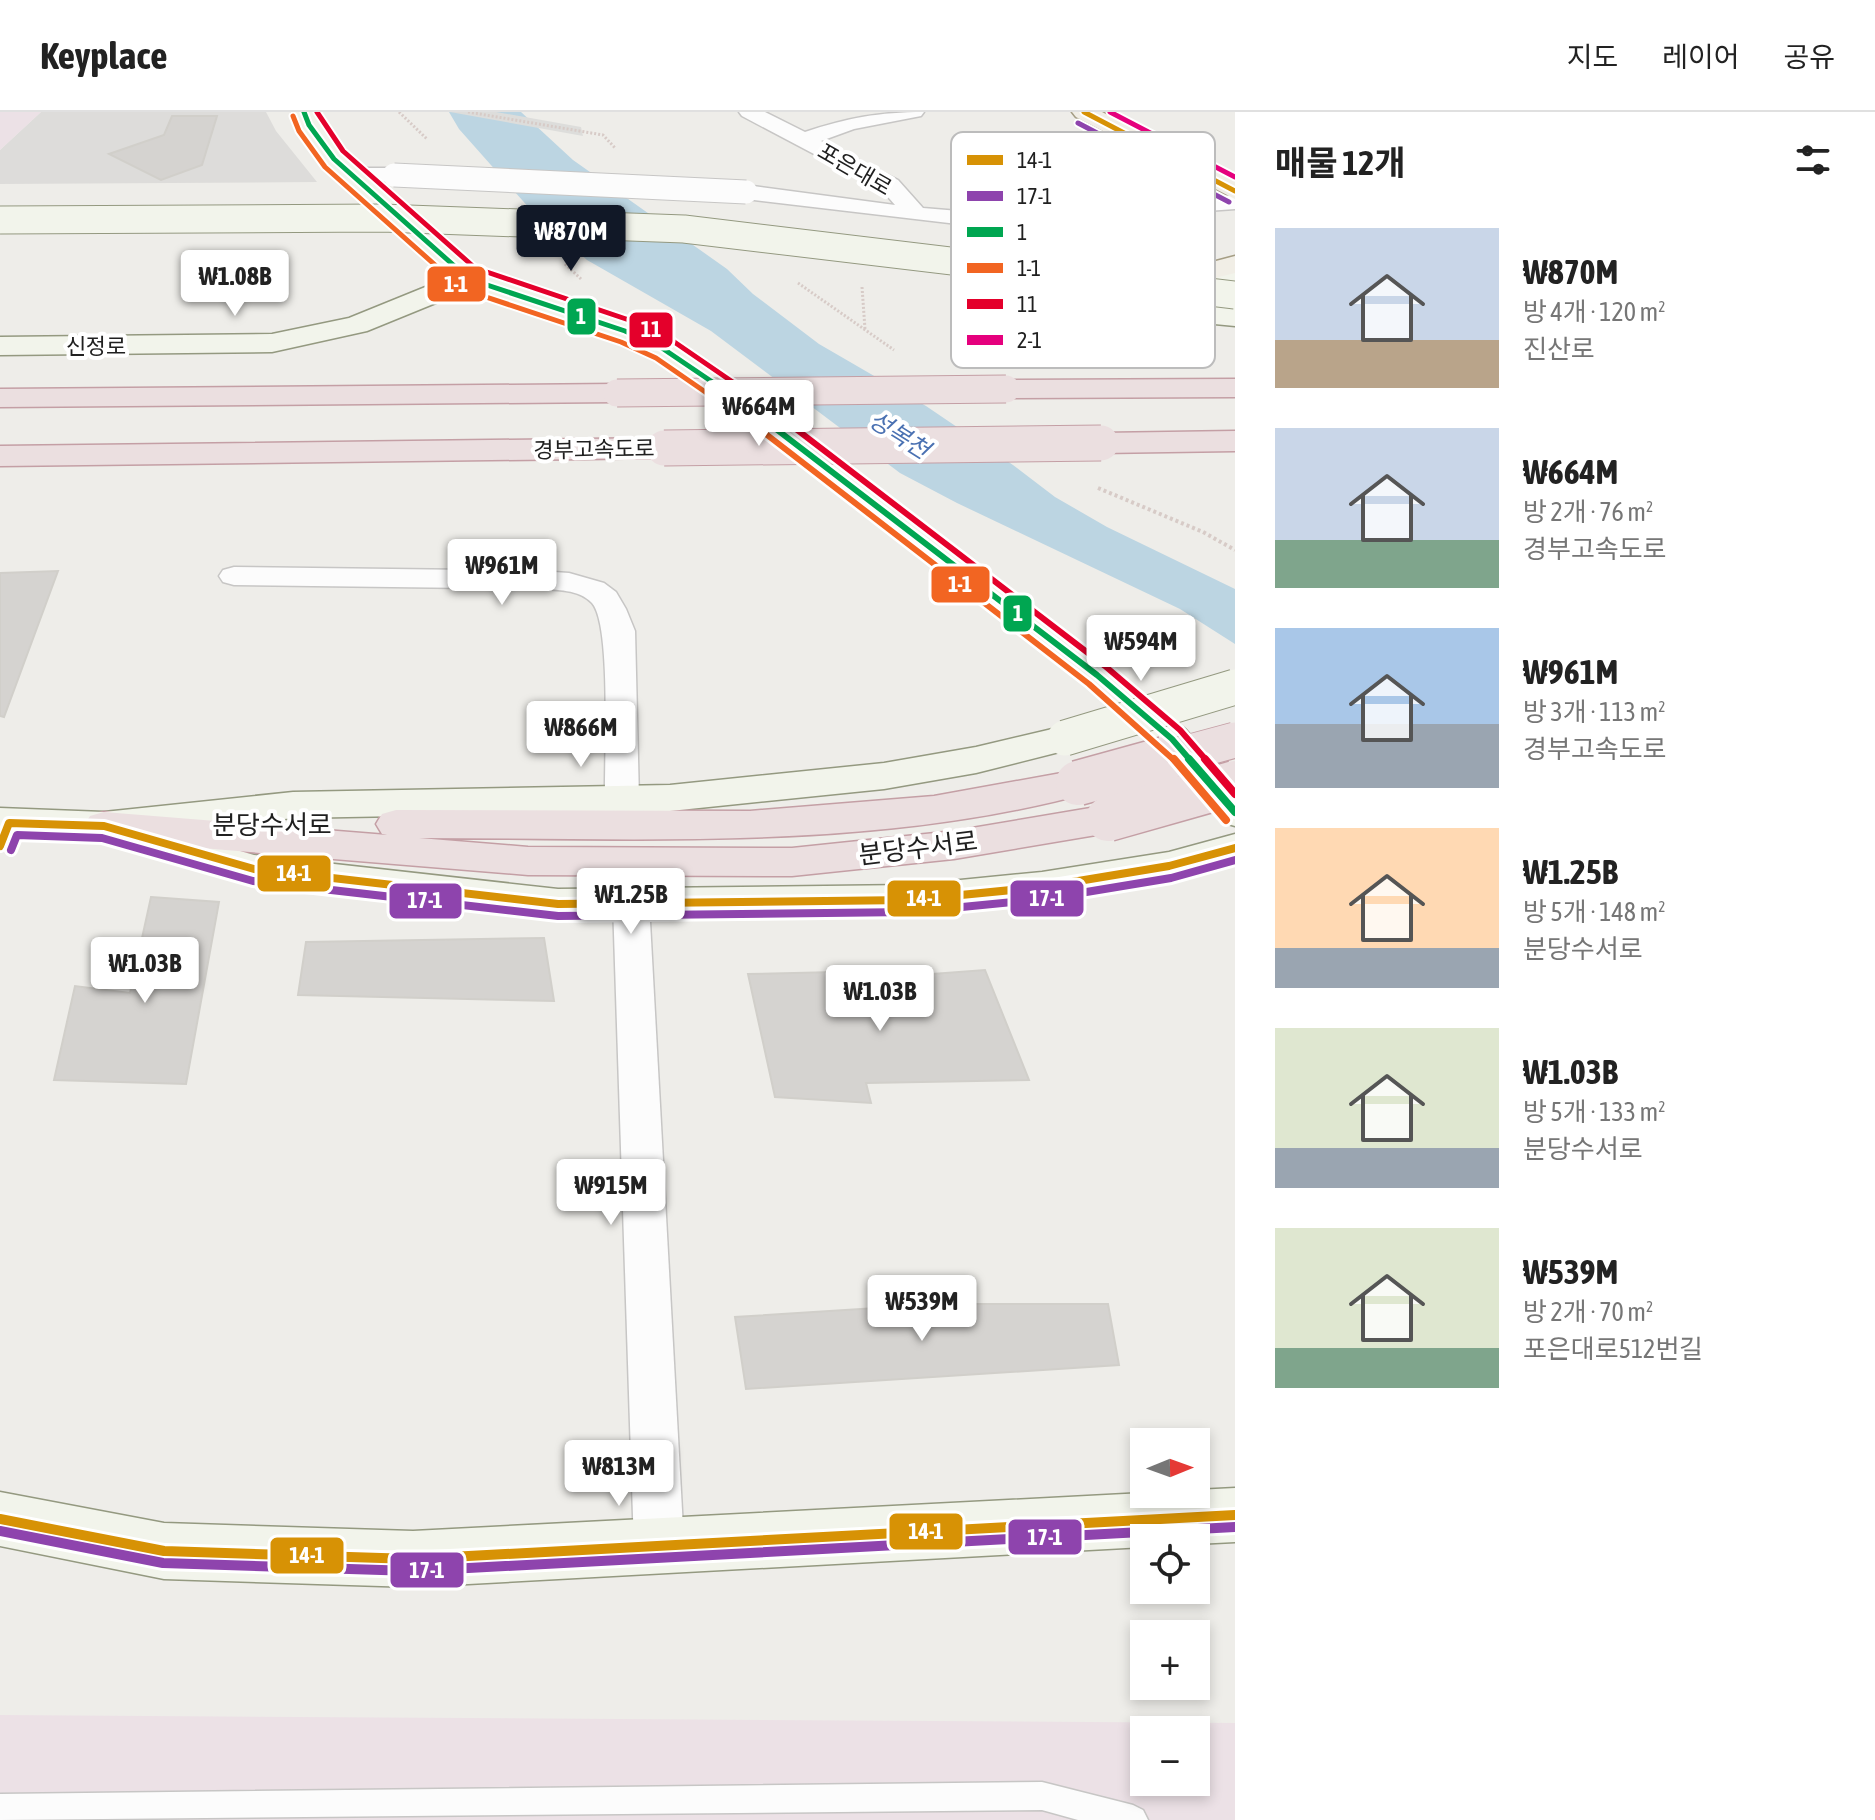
<!DOCTYPE html>
<html lang="ko">
<head>
<meta charset="utf-8">
<style>
	:root { --surface:#fff; --page:#f2f2f2; --text:#222; --muted:#767676; --line:#e0e0e0; --accent:#111827 }
	body { margin:0; font-family:"Asap Condensed","Noto Sans KR",sans-serif; background:var(--page); color:var(--text); height:100vh; display:flex; flex-direction:column; font-size:30px; white-space:nowrap }
	* { box-sizing:border-box; margin:0 }
	p { font-size:26px; color:var(--muted) }
	.icon { flex:none; width:44px; height:44px; fill:none; stroke:currentColor; stroke-width:2; stroke-linecap:round; stroke-linejoin:round }
	.map { position:relative; flex:1; overflow:hidden }
	.sheet { display:flex; flex-direction:column; background:var(--surface); width:640px }
	.sheet>* { flex:none }
	.needle { width:52px; rotate:89deg }
	.tools { position:absolute; left:1130px; top:1316px; display:grid; gap:16px }
	.tools a { display:grid; place-items:center; width:80px; height:80px; border-radius:0px; background:var(--surface); box-shadow:0 4px 12px #0003; font-size:40px }
	.price { position:absolute; translate:-50% -68px; padding:0 18px; border-radius:8px; background:#fff; color:#222; font-size:26px; line-height:52px; filter:drop-shadow(0 2px 4px #0008) }
	.price::after { content:''; position:absolute; left:50%; top:48px; width:24px; height:18px; margin-left:-12px; background:inherit; clip-path:polygon(0 0,100% 0,50% 100%) }
	.price.selected { background:var(--accent); color:#fff }
	ul { padding:0; list-style:none }
	li { display:flex; align-items:center; gap:24px; height:200px; padding:0 40px }
	li span { display:grid; place-items:center; flex:none; width:224px; height:160px; border-radius:0px; color:#555 }
	li>.icon { margin-inline-start:auto }
	span .icon { width:96px; height:96px; fill:#fffc; stroke-width:1 }
	li b { font-size:34px }
	h2 { display:flex; justify-content:space-between; align-items:center; height:96px; padding:0 40px; font-size:34px }
	header { display:flex; align-items:center; gap:48px; box-sizing:border-box; height:112px; padding:0 40px; background:var(--surface); border-bottom:2px solid var(--line) }
	header strong { font-size:38px }
	nav { display:flex; gap:44px; margin-inline-start:auto; font-size:28px }
	main { display:flex; flex:1; min-height:0 }
	.map>svg:first-child { display:block }
</style>
</head>
<body>
<header>
<strong>Keyplace</strong>
<nav><a>지도</a><a>레이어</a><a>공유</a></nav>
</header>
<main>
<div class="map">
<svg width="1235" height="1708" viewBox="0 0 1235 1708">
	<rect width="100%" height="100%" fill="#eeede9"/>
	<polygon fill="#dddcda" points="41,0 266,0 276,19 317,70 0,72 0,38"/>
	<g fill="#ece1e6" fill-rule="evenodd">
		<polygon points="0,0 41,0 0,38"/>
		<path d="M 0,1603 L 1235,1611 L 1235,1708 L 0,1708 ZM 1144,1618 L 1196,1618 L 1196,1670 L 1144,1670 Z"/>
	</g>
	<polygon fill="#bcd5e2" points="449,0 521,0 573,48 727,157 753,182 819,232 926,294 1013,353 1055,385 1107,415 1235,477 1235,532 1180,497 957,391 900,361 711,219 587,148 531,98 459,17"/>
	<polygon fill="#dddddb" points="450,0 496,0 581,15 583,24"/>
	<g fill="#d5d3d0" stroke="#d1cfca" stroke-width="2">
		<polygon points="172,4 217,4 202,53 161,68 109,42 164,23"/>
		<polygon points="58,459 4,605 0,604 0,461"/>
		<polygon points="151,785 219,790 186,972 54,968 75,874 130,881"/>
		<polygon points="544,826 554,889 298,883 306,830"/>
		<polygon points="985,858 1029,968 866,971 871,991 775,985 748,862 836,860 838,869"/>
		<polygon points="940,1192 1108,1192 1119,1253 746,1277 735,1205"/>
	</g>
	<g fill="none" stroke-linecap="round" stroke-linejoin="round">
		<g stroke="#c7c6c5" stroke-width="3">
			<polygon id="lane" points="1042,1670 1133,1693 1143,1698 1148,1708 1078,1708 1042,1698 0,1708 0,1682"/>
		</g>
		<g stroke="#c7c6c5" stroke-width="3">
			<g id="street">
				<path d="M 739,0 L 765,0 L 805,20 C 847,6 879,0 924,0 L 921,4 L 854,17 L 821,29 L 898,68 L 923,96 L 983,101 L 1235,83 L 1235,97 L 983,115 L 746,87 L 735,80 L 738,75 L 746,73 L 895,93 L 882,78 L 742,4 Z"/>
				<polygon points="349,56 394,56 405,63 394,70 341,68 338,63 341,58"/>
				<path d="M 234,455 L 539,459 L 569,461 L 604,471 L 616,480 L 626,497 L 635,519 L 639,688 L 634,696 L 622,700 L 610,696 L 605,688 C 604,652 612,513 592,491 C 579,477 556,478 539,477 L 234,473 L 223,470 L 219,464 L 223,458 Z"/>
				<polygon points="631,778 644,782 649,791 684,1435 677,1452 659,1459 641,1452 634,1435 613,791 618,782"/>
			</g>
		</g>
		<g stroke="#949980" stroke-width="3">
			<g id="secondary">
				<path d="M 292,0 L 316,0 L 321,12 L 343,42 L 479,161 L 635,213 L 672,230 L 771,295 L 1110,555 L 1186,618 L 1235,674 L 1235,714 L 1221,710 L 1158,636 L 1084,571 L 749,309 L 652,242 L 615,225 L 470,177 L 367,219 L 272,240 L 0,243 L 0,225 L 272,222 L 349,206 L 450,165 C 404,124 313,56 292,0 Z"/>
				<polygon points="1138,144 1235,154 1235,170 1128,158 1124,152 1128,146"/>
				<polygon points="1142,189 1235,196 1235,214 1132,204 1128,198 1132,192"/>
				<polygon points="1065,614 1079,617 1084,626 1079,635 976,661 884,677 670,699 293,706 174,720 254,743 558,777 910,773 1042,760 1169,740 1235,722 1235,750 1169,768 1042,790 910,803 558,807 254,771 104,728 0,724 0,696 104,700 293,680 670,673 884,651 976,635"/>
				<polygon points="1235,1376 1235,1430 1196,1432 1196,1426 1144,1426 1144,1435 413,1475 164,1467 0,1434 0,1380 164,1411 413,1419 1144,1381 1196,1382 1196,1378"/>
			</g>
		</g>
		<g stroke="#a59e85" stroke-width="3">
			<g id="primary">
				<polygon points="1072,0 1102,0 1235,69 1235,87 1076,5"/>
				<polygon points="1235,144 1235,161 1207,168 1197,166 1193,160 1197,154"/>
			</g>
		</g>
		<g stroke="#c49fa5" stroke-width="3">
			<g id="highway">
				<polygon points="1235,267 1235,285 1006,286 995,283 991,277 995,271 1006,268"/>
				<polygon points="617,272 628,275 632,281 628,287 617,290 0,295 0,277"/>
				<polygon points="1235,319 1235,339 1101,341 1090,338 1085,331 1090,324 1101,321"/>
				<polygon points="664,326 675,329 680,336 675,343 664,346 0,354 0,334"/>
				<path d="M 1078,658 L 1092,662 L 1098,671 L 1092,680 C 874,740 643,726 419,726 L 528,735 L 792,736 L 954,719 L 1108,693 L 1122,697 L 1128,707 L 1122,717 L 1108,721 L 954,747 L 792,764 L 528,763 L 104,728 L 90,724 L 84,714 L 90,704 L 104,700 L 387,723 L 382,722 L 376,712 L 382,702 L 396,698 L 750,699 L 934,684 Z"/>
			</g>
		</g>
		<g stroke="#d7cbc7" stroke-width="3" stroke-dasharray="2 2" stroke-linecap="butt">
			<polyline points="399,0 427,27"/>
			<polyline points="468,0 603,23 616,37"/>
			<polyline points="565,152 581,167"/>
			<polyline points="798,171 894,238"/>
			<polyline points="862,175 865,217"/>
		</g>
		<polyline stroke="#d7cbc7" stroke-width="4" stroke-dasharray="3 3" stroke-linecap="butt" points="1098,376 1203,420 1235,438"/>
		<use href="#lane" fill="#fcfcfc" fill-rule="evenodd"/>
		<use href="#street" fill="#fcfcfc" fill-rule="evenodd"/>
		<use href="#secondary" fill="#f2f4eb" fill-rule="evenodd"/>
		<use href="#primary" fill="#f1eee6" fill-rule="evenodd"/>
		<use href="#highway" fill="#ebdfe0" fill-rule="evenodd"/>
		<g stroke="#c7c6c5" stroke-width="25" stroke-linecap="butt">
			<polyline id="street-bridge" points="394,63 746,80"/>
		</g>
		<g stroke="#949980" stroke-width="29" stroke-linecap="butt">
			<polyline id="secondary-bridge-far1" points="0,108 382,106 684,117 1235,183"/>
		</g>
		<g stroke="#949980" stroke-width="37" stroke-linecap="butt">
			<polyline id="secondary-bridge" points="1065,626 1235,575"/>
		</g>
		<g stroke="#c49fa5" stroke-width="29" stroke-linecap="butt">
			<polyline id="highway-bridge-far2" points="617,281 1006,277"/>
		</g>
		<g stroke="#c49fa5" stroke-width="37" stroke-linecap="butt">
			<g id="highway-bridge-far1">
				<polyline points="664,336 1101,331"/>
				<polyline points="1157,649 1235,628"/>
			</g>
		</g>
		<g stroke="#c49fa5" stroke-width="47" stroke-linecap="butt">
			<g id="highway-bridge">
				<polyline points="1078,671 1165,647"/>
				<polyline points="1108,707 1235,671"/>
			</g>
		</g>
		<use href="#street-bridge" stroke="#fcfcfc" stroke-width="23"/>
		<use href="#secondary-bridge-far1" stroke="#f2f4eb" stroke-width="27"/>
		<use href="#secondary-bridge" stroke="#f2f4eb" stroke-width="35"/>
		<use href="#highway-bridge-far2" stroke="#ebdfe0" stroke-width="27"/>
		<use href="#highway-bridge-far1" stroke="#ebdfe0" stroke-width="35"/>
		<use href="#highway-bridge" stroke="#ebdfe0" stroke-width="44"/>
		<g stroke="#fff" stroke-width="9">
			<polyline id="bus-1-far2" points="1084,0 1235,79"/>
		</g>
		<g stroke="#fff" stroke-width="14">
			<polyline id="bus-1-far1" points="0,734 9,711 104,714 254,757 558,792 910,788 1042,775 1169,754 1235,736"/>
		</g>
		<g stroke="#fff" stroke-width="16">
			<polyline id="bus-1" points="0,1407 164,1439 413,1447 1235,1403"/>
		</g>
		<g stroke="#fff" stroke-width="9">
			<polyline id="bus-2-far2" points="1078,11 1229,90"/>
		</g>
		<g stroke="#fff" stroke-width="14">
			<polyline id="bus-2-far1" points="11,738 17,723 102,726 253,769 558,804 911,800 1044,787 1171,766 1235,748"/>
		</g>
		<g stroke="#fff" stroke-width="16">
			<polyline id="bus-2" points="0,1419 163,1451 413,1459 1235,1415"/>
		</g>
		<g stroke="#fff" stroke-width="9">
			<polyline id="bus-3-far2" points="304,0 309,13 334,47 469,167 625,219 662,236 736,286"/>
		</g>
		<g stroke="#fff" stroke-width="11">
			<polyline id="bus-3-far1" points="733,284 1097,563 1172,627 1191,649"/>
		</g>
		<g stroke="#fff" stroke-width="14">
			<polyline id="bus-3" points="1189,647 1235,700"/>
		</g>
		<g stroke="#fff" stroke-width="9">
			<polyline id="bus-4-far2" points="293,4 299,19 325,55 462,177 621,230 656,246 714,286"/>
		</g>
		<g stroke="#fff" stroke-width="11">
			<polyline id="bus-4-far1" points="711,284 753,312 1089,572 1175,649"/>
		</g>
		<g stroke="#fff" stroke-width="14">
			<polyline id="bus-4" points="1174,647 1226,708"/>
		</g>
		<g stroke="#fff" stroke-width="9">
			<polyline id="bus-5-far2" points="317,0 343,39 475,156 629,208 667,225 756,286"/>
		</g>
		<g stroke="#fff" stroke-width="11">
			<polyline id="bus-5-far1" points="753,284 1105,554 1180,618 1207,649"/>
		</g>
		<g stroke="#fff" stroke-width="14">
			<polyline id="bus-5" points="1205,647 1235,682"/>
		</g>
		<g stroke="#fff" stroke-width="9">
			<polyline id="bus-6" points="1110,0 1235,65"/>
		</g>
		<use href="#bus-1-far2" stroke="#d79205" stroke-width="5"/>
		<use href="#bus-1-far1" stroke="#d79205" stroke-width="8"/>
		<use href="#bus-1" stroke="#d79205" stroke-width="10"/>
		<use href="#bus-2-far2" stroke="#8e44ad" stroke-width="5"/>
		<use href="#bus-2-far1" stroke="#8e44ad" stroke-width="8"/>
		<use href="#bus-2" stroke="#8e44ad" stroke-width="10"/>
		<use href="#bus-3-far2" stroke="#00a651" stroke-width="5"/>
		<use href="#bus-3-far1" stroke="#00a651" stroke-width="6"/>
		<use href="#bus-3" stroke="#00a651" stroke-width="8"/>
		<use href="#bus-4-far2" stroke="#f26522" stroke-width="5"/>
		<use href="#bus-4-far1" stroke="#f26522" stroke-width="6"/>
		<use href="#bus-4" stroke="#f26522" stroke-width="8"/>
		<use href="#bus-5-far2" stroke="#e4002b" stroke-width="5"/>
		<use href="#bus-5-far1" stroke="#e4002b" stroke-width="6"/>
		<use href="#bus-5" stroke="#e4002b" stroke-width="8"/>
		<use href="#bus-6" stroke="#e5007d" stroke-width="5"/>
	</g>
	<g text-anchor="middle" stroke-width="8" stroke-linejoin="round" paint-order="stroke">
		<g font-size="22" fill="#202020" stroke="#fff">
			<text transform="translate(855 57) rotate(30)" y="8">포은대로</text>
			<text x="96" y="242">신정로</text>
			<text transform="translate(594 337) rotate(-1)" y="8">경부고속도로</text>
		</g>
		<g font-size="24" font-style="italic" fill="#4a71b2" stroke="#fff">
			<text transform="translate(899 323) rotate(32)" y="8">성복천</text>
		</g>
		<g font-size="26" fill="#202020" stroke="#fff">
			<text x="272" y="722">분당수서로</text>
			<text transform="translate(918 736) rotate(-7)" y="9">분당수서로</text>
		</g>
	</g>
	<rect x="951" y="20" width="264" height="236" rx="12" fill="#fff" stroke="#bcbcbc" stroke-width="2"/>
	<rect x="967" y="43" width="36" height="10" fill="#d79205"/>
	<rect x="967" y="79" width="36" height="10" fill="#8e44ad"/>
	<rect x="967" y="115" width="36" height="10" fill="#00a651"/>
	<rect x="967" y="151" width="36" height="10" fill="#f26522"/>
	<rect x="967" y="187" width="36" height="10" fill="#e4002b"/>
	<rect x="967" y="223" width="36" height="10" fill="#e5007d"/>
	<g font-size="22" fill="#202020">
		<text x="1017" y="56">14-1</text>
		<text x="1017" y="92">17-1</text>
		<text x="1017" y="128">1</text>
		<text x="1017" y="164">1-1</text>
		<text x="1017" y="200">11</text>
		<text x="1017" y="236">2-1</text>
	</g>
	<g stroke="#fff" stroke-width="3">
		<rect x="426" y="153" width="61" height="38" rx="8" fill="#f26522"/>
		<rect x="566" y="185" width="31" height="39" rx="8" fill="#00a651"/>
		<rect x="628" y="199" width="46" height="38" rx="8" fill="#e4002b"/>
		<rect x="930" y="453" width="61" height="39" rx="8" fill="#f26522"/>
		<rect x="1002" y="482" width="31" height="39" rx="8" fill="#00a651"/>
		<rect x="256" y="742" width="76" height="39" rx="8" fill="#d79205"/>
		<rect x="1009" y="767" width="76" height="39" rx="8" fill="#8e44ad"/>
		<rect x="886" y="767" width="76" height="39" rx="8" fill="#d79205"/>
		<rect x="388" y="770" width="75" height="38" rx="8" fill="#8e44ad"/>
		<rect x="888" y="1400" width="76" height="39" rx="8" fill="#d79205"/>
		<rect x="1007" y="1406" width="76" height="38" rx="8" fill="#8e44ad"/>
		<rect x="269" y="1424" width="76" height="39" rx="8" fill="#d79205"/>
		<rect x="389" y="1439" width="76" height="38" rx="8" fill="#8e44ad"/>
	</g>
	<g font-size="22" text-anchor="middle" font-weight="bold" fill="#fff">
		<text x="456" y="180">1-1</text>
		<text x="581" y="212">1</text>
		<text x="651" y="225">11</text>
		<text x="960" y="480">1-1</text>
		<text x="1018" y="509">1</text>
		<text x="294" y="769">14-1</text>
		<text x="1047" y="794">17-1</text>
		<text x="924" y="794">14-1</text>
		<text x="425" y="796">17-1</text>
		<text x="926" y="1427">14-1</text>
		<text x="1045" y="1433">17-1</text>
		<text x="307" y="1451">14-1</text>
		<text x="427" y="1466">17-1</text>
	</g>
</svg>
<div class="tools">
<a><svg class="needle" viewBox="-14 -14 28 28"><path d="M0-13l5 13h-10z" fill="#e53935"/><path d="M0 13l5-13h-10z" fill="#767676"/></svg></a>
<a><svg class="icon" aria-label="locate" viewBox="0 0 24 24"><circle cx="12" cy="12" r="6"/><path d="M12 2v4M12 18v4M2 12h4M18 12h4"/></svg></a>
<a>+</a>
<a>−</a>
</div>
<b class="price selected" style="left:571px;top:161px">₩870M</b>
<b class="price" style="left:235px;top:206px">₩1.08B</b>
<b class="price" style="left:759px;top:336px">₩664M</b>
<b class="price" style="left:502px;top:495px">₩961M</b>
<b class="price" style="left:1141px;top:571px">₩594M</b>
<b class="price" style="left:581px;top:657px">₩866M</b>
<b class="price" style="left:631px;top:824px">₩1.25B</b>
<b class="price" style="left:145px;top:893px">₩1.03B</b>
<b class="price" style="left:880px;top:921px">₩1.03B</b>
<b class="price" style="left:611px;top:1115px">₩915M</b>
<b class="price" style="left:922px;top:1231px">₩539M</b>
<b class="price" style="left:619px;top:1396px">₩813M</b>
</div>
<section class="sheet">
<h2>매물 12개<svg class="icon" aria-label="filters" viewBox="0 0 24 24"><path d="M4 7h16M4 17h16"/><circle cx="9" cy="7" r="2"/><circle cx="15" cy="17" r="2"/></svg></h2>
<ul>
<li><span style="background:linear-gradient(#c9d6e8 70%,#b9a48a 0)"><svg class="icon" aria-label="home" viewBox="0 0 24 24"><path d="M3 11l9-7 9 7M6 9v11h12V9"/></svg></span><div><b>₩870M</b><p>방 4개 · 120 m²</p><p>진산로</p></div></li>
<li><span style="background:linear-gradient(#c9d6e8 70%,#7fa58c 0)"><svg class="icon" aria-label="home" viewBox="0 0 24 24"><path d="M3 11l9-7 9 7M6 9v11h12V9"/></svg></span><div><b>₩664M</b><p>방 2개 · 76 m²</p><p>경부고속도로</p></div></li>
<li><span style="background:linear-gradient(#a9c7e8 60%,#9aa5b1 0)"><svg class="icon" aria-label="home" viewBox="0 0 24 24"><path d="M3 11l9-7 9 7M6 9v11h12V9"/></svg></span><div><b>₩961M</b><p>방 3개 · 113 m²</p><p>경부고속도로</p></div></li>
<li><span style="background:linear-gradient(#ffd9b3 75%,#9aa5b1 0)"><svg class="icon" aria-label="home" viewBox="0 0 24 24"><path d="M3 11l9-7 9 7M6 9v11h12V9"/></svg></span><div><b>₩1.25B</b><p>방 5개 · 148 m²</p><p>분당수서로</p></div></li>
<li><span style="background:linear-gradient(#dfe7d0 75%,#9aa5b1 0)"><svg class="icon" aria-label="home" viewBox="0 0 24 24"><path d="M3 11l9-7 9 7M6 9v11h12V9"/></svg></span><div><b>₩1.03B</b><p>방 5개 · 133 m²</p><p>분당수서로</p></div></li>
<li><span style="background:linear-gradient(#dfe7d0 75%,#7fa58c 0)"><svg class="icon" aria-label="home" viewBox="0 0 24 24"><path d="M3 11l9-7 9 7M6 9v11h12V9"/></svg></span><div><b>₩539M</b><p>방 2개 · 70 m²</p><p>포은대로512번길</p></div></li>
</ul>
</section>
</main>
</body>
</html>
